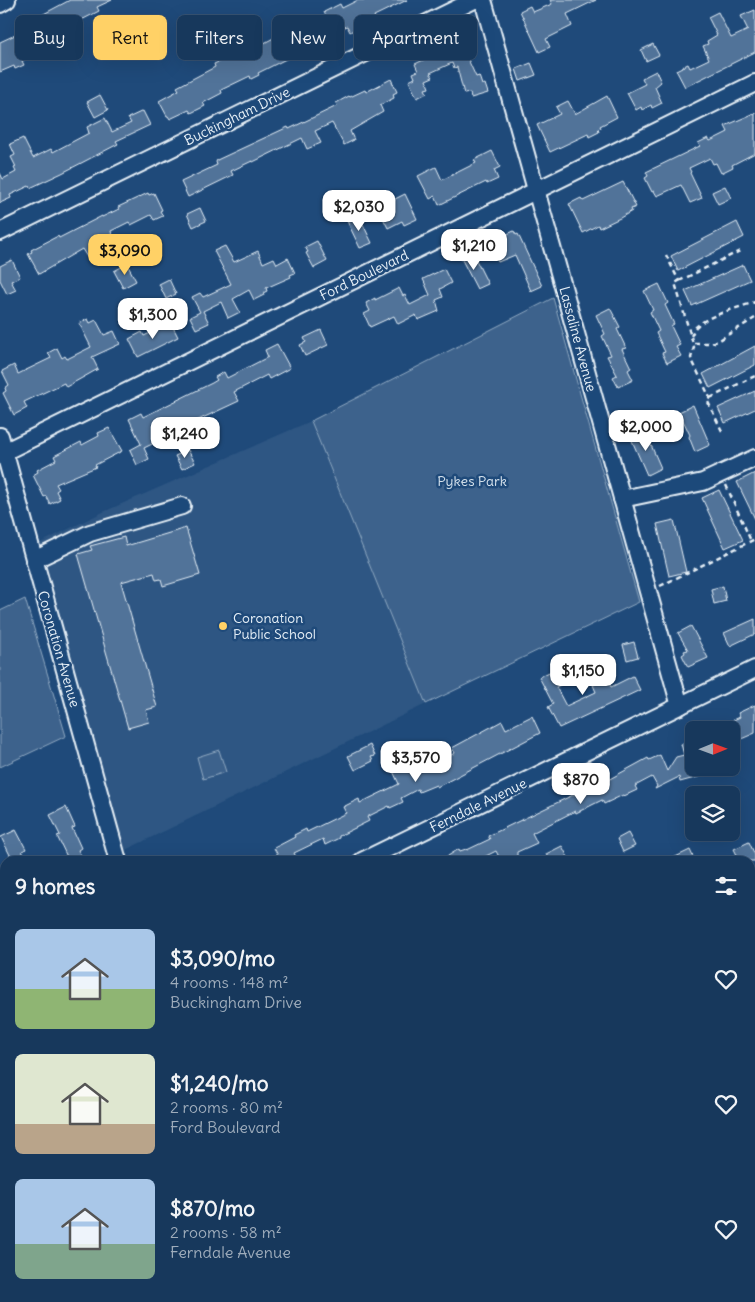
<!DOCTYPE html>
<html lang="en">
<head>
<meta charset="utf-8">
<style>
	:root { --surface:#17385c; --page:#203f62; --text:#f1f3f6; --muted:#9eacbb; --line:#365272; --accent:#ffd166 }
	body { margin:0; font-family:Delius,sans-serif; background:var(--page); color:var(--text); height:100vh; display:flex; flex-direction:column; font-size:19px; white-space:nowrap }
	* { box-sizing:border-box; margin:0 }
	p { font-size:16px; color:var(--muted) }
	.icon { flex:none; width:28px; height:28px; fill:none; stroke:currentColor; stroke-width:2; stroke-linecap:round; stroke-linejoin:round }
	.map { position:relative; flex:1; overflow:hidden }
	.sheet { position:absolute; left:0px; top:856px; width:755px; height:446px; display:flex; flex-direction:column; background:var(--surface); border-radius:15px 15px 0 0; box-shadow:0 5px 20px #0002,0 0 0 1px var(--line) }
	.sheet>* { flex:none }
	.hud { position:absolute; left:15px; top:15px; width:500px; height:45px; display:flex; gap:10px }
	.needle { width:32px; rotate:89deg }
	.tools { position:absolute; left:685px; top:721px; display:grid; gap:10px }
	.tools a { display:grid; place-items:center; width:55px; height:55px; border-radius:8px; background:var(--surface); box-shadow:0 5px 20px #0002,0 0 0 1px var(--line); font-size:25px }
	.price { position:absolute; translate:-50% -42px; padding:0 11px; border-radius:10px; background:#fff; color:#222; font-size:16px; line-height:32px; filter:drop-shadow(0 1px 2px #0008) }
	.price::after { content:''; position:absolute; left:50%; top:30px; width:15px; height:11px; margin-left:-8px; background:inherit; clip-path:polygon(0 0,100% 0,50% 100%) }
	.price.current { background:var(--accent); color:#111 }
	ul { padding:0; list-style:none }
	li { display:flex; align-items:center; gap:15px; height:125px; padding:0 15px }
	li span { display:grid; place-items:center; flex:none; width:140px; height:100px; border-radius:8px; color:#555 }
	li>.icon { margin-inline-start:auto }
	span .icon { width:60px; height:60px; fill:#fffc; stroke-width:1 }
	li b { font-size:21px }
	h2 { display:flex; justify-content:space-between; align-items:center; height:60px; padding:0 15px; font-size:21px }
	.pill { padding:0 18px; border-radius:8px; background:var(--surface); box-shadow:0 5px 20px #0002,0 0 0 1px var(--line); font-size:18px; line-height:45px }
	.pill.current { background:var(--accent); color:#111 }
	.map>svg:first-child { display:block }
</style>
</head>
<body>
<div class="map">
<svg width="755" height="1302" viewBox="0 0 755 1302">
	<rect width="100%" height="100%" fill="#1f4a7a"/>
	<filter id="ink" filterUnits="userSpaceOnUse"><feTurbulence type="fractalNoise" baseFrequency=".02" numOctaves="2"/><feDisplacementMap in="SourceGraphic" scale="10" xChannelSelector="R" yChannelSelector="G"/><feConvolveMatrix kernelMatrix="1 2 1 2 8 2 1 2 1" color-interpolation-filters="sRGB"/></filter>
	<g filter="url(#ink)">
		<polygon fill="#2e5683" points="311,421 426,704 113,856 30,548 101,513"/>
		<g fill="#3c628c" stroke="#92aac2">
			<polygon points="553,298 639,602 426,704 311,421"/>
			<polygon points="25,599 66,736 0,767 0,611"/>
			<polygon points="219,750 226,772 203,779 197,757"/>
		</g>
		<g fill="#517399" stroke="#e8f1f8">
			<polygon points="70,0 112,0 97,7 99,11 66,28 67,30 58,34 57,33 26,48 30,57 22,61 24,65 15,69 14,66 0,72 0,42 28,29 25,22 35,17 36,18"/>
			<polygon points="358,0 407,0 374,16 375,18 350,32 347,26 330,34 332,39 308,51 306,49 258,73 259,75 251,79 250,76 221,90 222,93 203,103 205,106 191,113 189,110 170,119 168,116 167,116 159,101 179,90 177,87 215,67 214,64 236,54 233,48 247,41 251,50 283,33 286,38 291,37 327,18 324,12 340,4 342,8"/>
			<polygon points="550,0 596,0 567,14 572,26 546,39 550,47 539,52 520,11 530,6 533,12 552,4"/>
			<polygon points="755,10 755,52 685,87 676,70 688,64 690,68 709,59 703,46 708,44 707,41 717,35 708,17 718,12 731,38 748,30 741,16"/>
			<polygon points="653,44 659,55 646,61 641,50"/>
			<polygon points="455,45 456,48 459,46 463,56 466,55 476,77 479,76 482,85 485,84 488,93 471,98 470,93 464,94 457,67 454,68 452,63 430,73 433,77 426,80 429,88 425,89 427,93 417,98 409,81 415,78 413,73 418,71 415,64"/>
			<polygon points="531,63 536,75 520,81 516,69"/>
			<polygon points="656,71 661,82 655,87 662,103 652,108 651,105 642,110 641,107 636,110 627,93 645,84 642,78"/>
			<polygon points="391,79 397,92 393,94 394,98 380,105 383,112 350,131 354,140 344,145 332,123 315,131 321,143 307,149 302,138 253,162 252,161 231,171 233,175 188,197 181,182 217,165 216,162 217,160 288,127 289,129 337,106 336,103 349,96 350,97 365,90 366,92"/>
			<polygon points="100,95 108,110 95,117 87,102"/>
			<polygon points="607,96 617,117 600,126 601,128 598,129 599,132 589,137 588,134 550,152 537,125 560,114 556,107 568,101 575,114"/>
			<polygon points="143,111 150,125 116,141 118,144 62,173 30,188 29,186 10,195 11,198 0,203 0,173 3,179 16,172 14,168 16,167 11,157 15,155 10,144 23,138 33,158 51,149 53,152 89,133 87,127 105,118 112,132 131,123 128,118"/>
			<polygon points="755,113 755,153 732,165 733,167 721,173 716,163 713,164 710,158 689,168 691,172 690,173 702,198 690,203 681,185 657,196 654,191 652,192 645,178 648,176 646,172 700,146 698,143 708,138 710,141 728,132 725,126"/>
			<polygon points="492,151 500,167 494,170 498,179 487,184 486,182 439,205 435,196 430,199 418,176 436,167 442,180 476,163 474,160"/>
			<polygon points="623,182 636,207 631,209 632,211 620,218 599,228 598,225 583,233 569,204 581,198 583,201"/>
			<polygon points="725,186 731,198 718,204 712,192"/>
			<polygon points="148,193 149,195 154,193 162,210 160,211 163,216 154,220 151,215 131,225 129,222 111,231 112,235 110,236 113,241 101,247 102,250 87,257 82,249 39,274 28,254 32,252 31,250 58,236 59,238 102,216 102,217 119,209 118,207"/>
			<polygon points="405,194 417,219 404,225 402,221 388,228 376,204 385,200 387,203"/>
			<polygon points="357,201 363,212 351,217 346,206"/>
			<polygon points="200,208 206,221 193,227 187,214"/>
			<polygon points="359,216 372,243 360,248 347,221"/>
			<polygon points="737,222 744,237 678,271 671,256"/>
			<polygon points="514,231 516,235 518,234 542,286 531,291 515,255 498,262 489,242"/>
			<polygon points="317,241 327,261 314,268 306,253 308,252 305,247"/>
			<polygon points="225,246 234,262 258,251 263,263 274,258 277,264 288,258 295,273 290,275 291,277 266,288 267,291 263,293 264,295 254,300 249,290 233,299 240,312 228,318 221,302 203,311 209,323 196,329 190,317 200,312 192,297 200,293 203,297 231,284 214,251"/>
			<polygon points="472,252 488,284 477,289 461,258"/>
			<polygon points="12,260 20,277 11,281 16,290 7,294 0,280 0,266"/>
			<polygon points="127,264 136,281 123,288 114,271"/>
			<polygon points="743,265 750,280 692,306 685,291"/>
			<polygon points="444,269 451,283 440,289 443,297 436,300 439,311 418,320 416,315 398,324 394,316 370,327 364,314 370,311 366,303 375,298 375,300 399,288 403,296 405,295 410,305 430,295 423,279"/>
			<polygon points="169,279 176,294 166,299 159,284"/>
			<polygon points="659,284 668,303 665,305 674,324 671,326 680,345 676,347 681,356 667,363 662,353 665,352 656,333 659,331 650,312 653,310 644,291"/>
			<polygon points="610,308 620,327 617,329 626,348 622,349 631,368 628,370 633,380 618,387 613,377 617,375 607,356 611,355 602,336 605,334 596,315"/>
			<polygon points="88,319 90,323 96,320 104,335 114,331 120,344 92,357 98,369 66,387 64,383 24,402 27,408 14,415 3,393 6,391 5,388 9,385 2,371 14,365 18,374 51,358 48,353 57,348 62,358 65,356 67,359 91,347 79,323"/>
			<polygon points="171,323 178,337 138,357 129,339 142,332 144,336 146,335"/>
			<polygon points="321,330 328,345 305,356 300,345 306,342 304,338"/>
			<polygon points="277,344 290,368 269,379 267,375 234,392 239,401 194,422 202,440 189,446 181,430 144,448 149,459 137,465 130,450 141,444 129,419 141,413 143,417 212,383 217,380 215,377 224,372 227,378 268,357 265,350"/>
			<polygon points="755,346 755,365 710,388 703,374"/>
			<polygon points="755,391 755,409 725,423 718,408"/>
			<polygon points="693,405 710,445 695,452 689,437 690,435 679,412"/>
			<polygon points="109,428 122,451 95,465 96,467 56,484 59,489 56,491 60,499 50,504 46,496 44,497 33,475 38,472 37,470 56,460 54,456 81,442 82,445 99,436 98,433"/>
			<polygon points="644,429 661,468 647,475 630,436"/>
			<polygon points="188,450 195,463 182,469 175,456"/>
			<polygon points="755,473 755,519 737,482"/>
			<polygon points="719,490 743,540 725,548 702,498"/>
			<polygon points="674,520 686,572 669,576 657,524"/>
			<polygon points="186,528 200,575 163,586 161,579 156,580 154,573 121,582 157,707 146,710 149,722 128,728 78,554 92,550 90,546 124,537 126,546"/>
			<polygon points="723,586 726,601 714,604 711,589"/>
			<polygon points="755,619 755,634 730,646 724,633"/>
			<polygon points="691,626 708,658 688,667 682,655 685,653 684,651 688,650 678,633"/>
			<polygon points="634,642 638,657 627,660 623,645"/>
			<polygon points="566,664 574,678 556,687 566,706 596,692 593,685 607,679 611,687 633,676 640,690 559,728 548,707 553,704 539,677"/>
			<polygon points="755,705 755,733 739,740 737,736 731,739 731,730 712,730 740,717 738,713"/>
			<polygon points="532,716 540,733 437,787 436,785 419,792 418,789 401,798 403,802 390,808 389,806 367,817 369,821 339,836 339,838 325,845 323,839 294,853 298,861 281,861 274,848 295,837 294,835 306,829 307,832 346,813 343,807 359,799 360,803 399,784 392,769 404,763 406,768 432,756 435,763 455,753 452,748 502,721 506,729"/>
			<polygon points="694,738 694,768 700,768 702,776 680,782 679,777 655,789 657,786 652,777 635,786 637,790 624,796 623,795 604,804 602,800 576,813 575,811 532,833 537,843 517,852 517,861 501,861 496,851 476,861 440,861 459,849 460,851 466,849 467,850 490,839 488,836 577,793 606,780 606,781 648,758 649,760 660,755 667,771 676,757 684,755 681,744"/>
			<polygon points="370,745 375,756 371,757 373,761 355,770 348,756"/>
			<polygon points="66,807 75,827 72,828 81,848 78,850 84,861 69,861 57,836 60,835 50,815"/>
			<polygon points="16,830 26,849 22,851 28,861 13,861 1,837"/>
			<polygon points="628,833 635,846 623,852 617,839"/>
			<polygon points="749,842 755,855 755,861 740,861 734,849"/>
			<polygon points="562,846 570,861 550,861 546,854"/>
			<polygon points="690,850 695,861 667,861"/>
		</g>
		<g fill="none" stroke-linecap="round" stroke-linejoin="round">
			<g stroke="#e8f1f8" stroke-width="20">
				<g id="minor">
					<polyline points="483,0 680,706"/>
					<polyline points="0,4 7,0"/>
					<polyline points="0,232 474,0"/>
					<polyline points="0,436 118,861"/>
					<polyline points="0,454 755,83"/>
					<polyline points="622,499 703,482 755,458"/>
					<polyline points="34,560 90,533 182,506"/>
					<polyline points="362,861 755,669"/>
					<polyline points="750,915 755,912"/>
					<polyline points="0,1038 5,1036"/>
					<polyline points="750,1186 755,1183"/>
					<polyline points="0,1281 5,1279"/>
					<polyline points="240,1298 241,1302"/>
					<polyline points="512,1302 521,1298"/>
				</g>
			</g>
			<g stroke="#e8f1f8" stroke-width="2.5" stroke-dasharray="5 4" stroke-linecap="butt">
				<polyline points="666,255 679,281 675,283 694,347 691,358 710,398 707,400 722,431"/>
				<polyline points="679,281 740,251"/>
				<path d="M 691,336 C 693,333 694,328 697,326 C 711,314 738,308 755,302 L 755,304"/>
				<polyline points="694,343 711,343 718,341 755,318"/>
				<polyline points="710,398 755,376"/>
				<polyline points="726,485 751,541"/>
				<polyline points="660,586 755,539"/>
			</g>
			<use href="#minor" stroke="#1f4a7a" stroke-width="16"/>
		</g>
	</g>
	<circle fill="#ffd166" stroke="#1f4a7a" stroke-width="2" cx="223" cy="626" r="5"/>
	<g text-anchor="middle" stroke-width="5" stroke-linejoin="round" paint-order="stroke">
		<g font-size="14" fill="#e8f1f8" stroke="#1f4a7a">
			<text transform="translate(237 116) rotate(-26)" y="5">Buckingham Drive</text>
			<text transform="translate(364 275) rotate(-26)" y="5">Ford Boulevard</text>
			<text transform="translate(578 339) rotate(75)" y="5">Lassaline Avenue</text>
			<text transform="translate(59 649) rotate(74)" y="5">Coronation Avenue</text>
			<text transform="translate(478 805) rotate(-26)" y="5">Ferndale Avenue</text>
		</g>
		<g font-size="14" fill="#d7e3ed" stroke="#1f4a7a">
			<text x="472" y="486">Pykes Park</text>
		</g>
		<g font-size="14" fill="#e8f1f8" stroke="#1f4a7a" text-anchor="start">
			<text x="233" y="623">Coronation<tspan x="233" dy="16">Public School</tspan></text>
		</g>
	</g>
</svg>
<div class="tools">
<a><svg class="needle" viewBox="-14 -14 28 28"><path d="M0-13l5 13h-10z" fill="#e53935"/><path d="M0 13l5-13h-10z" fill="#9eacbb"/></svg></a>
<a><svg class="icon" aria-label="layers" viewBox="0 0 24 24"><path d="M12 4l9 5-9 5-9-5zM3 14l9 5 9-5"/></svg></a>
</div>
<b class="price" style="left:359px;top:232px">$2,030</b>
<b class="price" style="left:474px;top:271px">$1,210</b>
<b class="price current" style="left:125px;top:276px">$3,090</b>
<b class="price" style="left:153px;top:340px">$1,300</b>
<b class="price" style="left:646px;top:452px">$2,000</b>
<b class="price" style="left:185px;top:459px">$1,240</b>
<b class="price" style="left:583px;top:696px">$1,150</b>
<b class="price" style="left:416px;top:783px">$3,570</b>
<b class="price" style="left:581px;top:805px">$870</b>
<div class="hud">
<a class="pill">Buy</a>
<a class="pill current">Rent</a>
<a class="pill">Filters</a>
<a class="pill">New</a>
<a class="pill">Apartment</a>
</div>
<section class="sheet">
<h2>9 homes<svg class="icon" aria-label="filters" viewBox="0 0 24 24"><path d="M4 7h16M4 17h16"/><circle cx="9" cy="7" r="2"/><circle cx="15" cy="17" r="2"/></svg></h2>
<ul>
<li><span style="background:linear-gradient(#a9c7e8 60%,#8fb573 0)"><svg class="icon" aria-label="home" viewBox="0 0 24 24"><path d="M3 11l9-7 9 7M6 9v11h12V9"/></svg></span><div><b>$3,090/mo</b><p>4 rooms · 148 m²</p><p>Buckingham Drive</p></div><svg class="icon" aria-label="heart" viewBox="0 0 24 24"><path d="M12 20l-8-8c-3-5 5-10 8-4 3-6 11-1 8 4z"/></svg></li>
<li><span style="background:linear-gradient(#dfe7d0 70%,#b9a48a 0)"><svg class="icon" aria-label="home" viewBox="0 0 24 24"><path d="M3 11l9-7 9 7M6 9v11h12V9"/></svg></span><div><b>$1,240/mo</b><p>2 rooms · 80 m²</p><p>Ford Boulevard</p></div><svg class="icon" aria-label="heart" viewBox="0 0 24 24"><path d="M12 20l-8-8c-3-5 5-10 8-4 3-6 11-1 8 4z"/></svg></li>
<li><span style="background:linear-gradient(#a9c7e8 65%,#7fa58c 0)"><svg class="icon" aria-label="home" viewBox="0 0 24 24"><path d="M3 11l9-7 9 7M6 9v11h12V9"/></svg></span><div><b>$870/mo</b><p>2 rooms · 58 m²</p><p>Ferndale Avenue</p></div><svg class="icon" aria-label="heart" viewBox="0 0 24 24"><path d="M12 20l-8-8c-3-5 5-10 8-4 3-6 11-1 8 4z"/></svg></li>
</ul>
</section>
</div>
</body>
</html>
